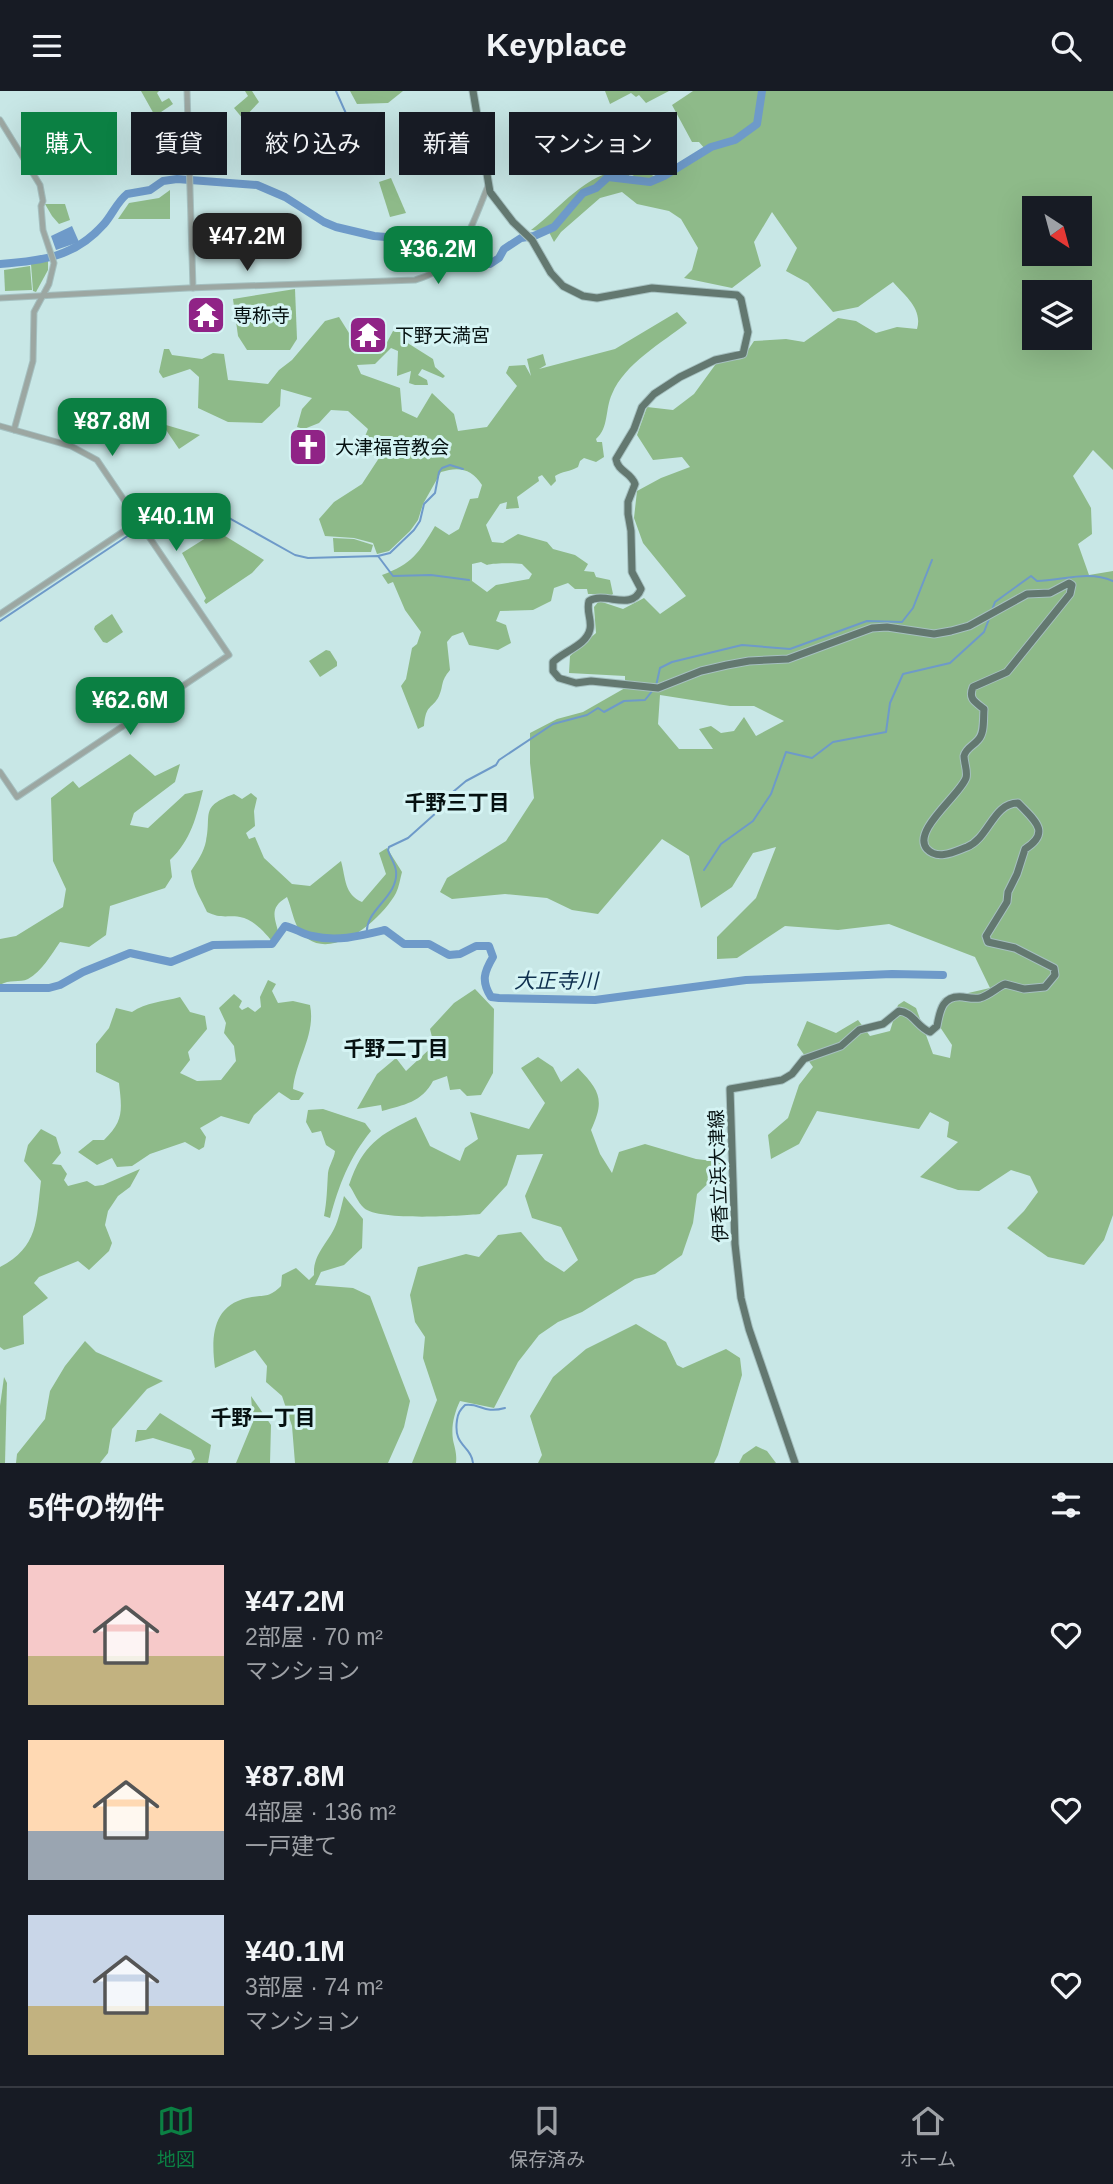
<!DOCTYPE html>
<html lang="ja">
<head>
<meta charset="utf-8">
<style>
	:root { --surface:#171b24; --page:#20242c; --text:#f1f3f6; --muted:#9ea1a6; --line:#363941; --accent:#0b8043 }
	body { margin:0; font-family:Arial,"Noto Sans JP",sans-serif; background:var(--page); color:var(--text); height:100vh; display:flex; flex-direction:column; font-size:26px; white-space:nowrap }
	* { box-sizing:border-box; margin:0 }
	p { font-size:23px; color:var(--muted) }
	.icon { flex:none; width:38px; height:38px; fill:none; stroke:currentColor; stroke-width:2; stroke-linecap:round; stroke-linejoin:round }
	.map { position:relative; height:1372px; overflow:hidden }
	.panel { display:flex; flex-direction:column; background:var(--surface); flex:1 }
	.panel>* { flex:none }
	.banner { position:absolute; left:21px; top:21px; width:700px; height:63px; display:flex; gap:14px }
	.needle { width:46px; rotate:144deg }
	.fabs { position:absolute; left:1022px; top:105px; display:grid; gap:14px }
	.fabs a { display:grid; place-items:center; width:70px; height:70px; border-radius:0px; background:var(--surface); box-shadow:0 7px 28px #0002; font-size:35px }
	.price { position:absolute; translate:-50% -60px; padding:0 16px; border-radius:14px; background:var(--accent); color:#fff; font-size:23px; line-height:46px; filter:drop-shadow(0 2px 4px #0008) }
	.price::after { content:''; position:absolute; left:50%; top:42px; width:21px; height:16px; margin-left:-10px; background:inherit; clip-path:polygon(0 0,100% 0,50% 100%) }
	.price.active { background:#222; color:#fff }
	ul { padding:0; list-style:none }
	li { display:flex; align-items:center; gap:21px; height:175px; padding:0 28px }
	li span { display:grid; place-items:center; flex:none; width:196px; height:140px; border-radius:0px; color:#555 }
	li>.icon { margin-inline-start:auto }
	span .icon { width:84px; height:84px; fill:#fffc; stroke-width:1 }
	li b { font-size:30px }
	h2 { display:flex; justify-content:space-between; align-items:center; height:84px; padding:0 28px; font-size:30px }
	.tag { padding:0 24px; border-radius:0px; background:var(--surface); box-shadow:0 7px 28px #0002; font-size:24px; line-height:63px }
	.tag.active { background:var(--accent); color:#fff }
	header { display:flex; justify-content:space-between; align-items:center; height:91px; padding:0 28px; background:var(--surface); font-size:32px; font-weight:600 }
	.tabs { display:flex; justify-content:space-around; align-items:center; height:98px; border-top:2px solid var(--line); background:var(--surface); font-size:19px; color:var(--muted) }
	.tabs a { display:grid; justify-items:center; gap:4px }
	.tabs .active { color:var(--accent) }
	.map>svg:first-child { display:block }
</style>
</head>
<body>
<header><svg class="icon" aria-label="menu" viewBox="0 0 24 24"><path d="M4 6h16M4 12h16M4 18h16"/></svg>Keyplace<svg class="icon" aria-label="search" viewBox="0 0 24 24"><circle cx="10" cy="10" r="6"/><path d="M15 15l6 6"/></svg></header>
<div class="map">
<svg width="1113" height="1372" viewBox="0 0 1113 1372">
	<rect width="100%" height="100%" fill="#c8e7e6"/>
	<g fill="#8eba89" fill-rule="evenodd">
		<polygon points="141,0 159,0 157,2 162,11 169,7 173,13 155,25"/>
		<polygon points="245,0 252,0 259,11 243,28 234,17 248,5"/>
		<polygon points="350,0 403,0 388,12 357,13"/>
		<polygon points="605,0 669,0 646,12 639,4 636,6 631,2 610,13"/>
		<path d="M 693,0 L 1113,0 L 1113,379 L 1093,359 L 1073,385 L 1091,417 L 1092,443 L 1078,453 L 1089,484 L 1113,480 L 1113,1124 L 1104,1149 L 1084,1174 L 1048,1166 L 1007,1137 L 1024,1120 L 1038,1101 L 1030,1085 L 1011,1079 L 979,1100 L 958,1099 L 920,1086 L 958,1051 L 947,1046 L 949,1031 L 930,1021 L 919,1038 L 817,1020 L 799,1053 L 771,1068 L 768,1044 L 788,1027 L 799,994 L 813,976 L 797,954 L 807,930 L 836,942 L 858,929 L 870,945 L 890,940 L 898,914 L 904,910 L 916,917 L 933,963 L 950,967 L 952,954 L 940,936 L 942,908 L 990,897 L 975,866 L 889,833 L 838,839 L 785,835 L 737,867 L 717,868 L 717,846 L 756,807 L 776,756 L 753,762 L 732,796 L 701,817 L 689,765 L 662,748 L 598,823 L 572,819 L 547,807 L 505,803 L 452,808 L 440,801 L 447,787 L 506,750 L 534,707 L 530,672 L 530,642 L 557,628 L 583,621 L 625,597 L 625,585 L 569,582 L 570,565 L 596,542 L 594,516 L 599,510 L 623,518 L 644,507 L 660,523 L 686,505 L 643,452 L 634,427 L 637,400 L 661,387 L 690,376 L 682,366 L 653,369 L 637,344 L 647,316 L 673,319 L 694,303 L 718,270 L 742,268 L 754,250 L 786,248 L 804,251 L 838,227 L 856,230 L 876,242 L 897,236 L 917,238 C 923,218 905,205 893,191 L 858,216 L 833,221 L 808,192 L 786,180 L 797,157 L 772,121 L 754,151 L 761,175 L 732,197 L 684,187 L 692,179 L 698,157 L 681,128 L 669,120 L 637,113 L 622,101 L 600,107 L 561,141 L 554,151 L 549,141 L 531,139 C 563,115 584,83 625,78 L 630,86 L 642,80 L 654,85 L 705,58 L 699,51 L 692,51 L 672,14 ZM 1034,117 L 1080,117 L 1080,163 L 1034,163 ZM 1034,201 L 1080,201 L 1080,247 L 1034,247 ZM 660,604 L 730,615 L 754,615 L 784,630 L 756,645 L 744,626 L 734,640 L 721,642 L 711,635 L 699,638 L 713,658 L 679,658 L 658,633 Z"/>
		<polygon points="297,30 303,39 310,35 316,41 309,50 311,61 295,64 282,47 296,40"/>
		<polygon points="391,87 406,122 390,126 379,91"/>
		<polygon points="170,99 170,128 118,128 129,112 159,107"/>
		<polygon points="45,113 65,113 70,129 59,133 52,125"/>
		<polygon points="48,170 48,179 36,201 33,200 31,173"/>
		<polygon points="30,175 32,199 5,200 4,179"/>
		<polygon points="295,198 297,248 290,259 247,259 238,245 233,208"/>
		<path d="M 677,221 L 687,232 C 662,252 625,272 612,303 C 605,318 609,337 596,348 L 597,351 L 602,351 L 604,366 L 596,371 L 584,367 L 580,370 L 578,376 C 570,381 562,380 555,385 L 556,390 L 551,395 L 542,384 L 538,386 L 539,390 L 517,406 L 519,417 L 506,418 L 507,411 L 500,413 L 486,434 L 492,451 L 503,452 L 518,443 L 547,451 L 553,458 L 575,464 L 588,473 L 584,480 L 594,481 L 596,486 L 610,489 L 613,503 L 607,507 L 599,503 L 588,503 L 587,498 L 575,498 L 568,492 L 554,497 L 551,510 L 533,519 L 500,520 L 496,530 L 506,534 L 511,552 L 498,559 L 469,554 L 463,541 L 452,545 L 447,551 L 450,579 C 440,591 444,594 439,605 C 432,619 426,612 424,635 L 418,638 L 401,595 L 406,588 L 412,557 L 417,553 L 421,541 L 405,519 L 393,491 L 388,493 L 382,484 C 412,473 419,462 435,435 L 449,444 L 459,438 L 470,408 L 478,407 L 482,394 C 472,378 459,375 441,381 L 423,413 L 418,429 L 410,440 L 389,460 L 377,463 L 373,452 L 354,447 L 325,445 L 319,428 L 334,411 L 362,393 L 379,367 L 360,358 L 368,338 L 348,320 L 331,319 L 319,332 L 304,338 L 297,336 L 302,318 L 312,307 L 281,298 L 280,315 L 262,332 L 228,331 L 198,317 L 199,286 L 190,278 L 163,287 L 159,281 L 164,258 L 169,258 L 172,264 L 202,268 L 213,262 L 224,263 L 228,289 L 268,293 L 279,279 L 292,269 L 325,230 L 339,226 L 349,242 L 365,248 L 371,261 L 385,255 L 393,240 L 398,239 L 403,243 L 406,251 L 433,268 L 435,276 L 445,285 L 443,287 L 422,278 L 418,284 L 427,289 L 428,294 L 415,294 L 409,292 L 411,280 L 397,285 L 398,260 L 391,257 L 375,273 L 357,274 L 361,283 L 400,297 L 402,320 L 417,327 L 432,302 L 454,323 L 458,340 L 487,336 L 517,295 L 506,282 L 509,275 L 525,274 L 531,285 L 527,268 L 543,263 L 546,274 L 539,278 L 615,258 ZM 481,471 L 487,474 C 493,472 516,472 522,473 L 532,483 L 529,488 L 496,494 L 487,501 L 472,490 L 472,473 Z"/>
		<polygon points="166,334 200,344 179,358 164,336"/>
		<polygon points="217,440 264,469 252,482 206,513 204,510 206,507 182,462"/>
		<polygon points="333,447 354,448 373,454 371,461 334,461"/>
		<polygon points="112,523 123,541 107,552 103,551 94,538 95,535"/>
		<polygon points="326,559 330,560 337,571 337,575 320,586 309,570"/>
		<path d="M 130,663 L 155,685 L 180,673 L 175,691 L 134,722 L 130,734 L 148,737 L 185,703 L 203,699 C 196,727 191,749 170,769 L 172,786 L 165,797 L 110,815 L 106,844 L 89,856 L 60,851 C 51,864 42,880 28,888 C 20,892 9,888 0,894 L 0,848 L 16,845 L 63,816 L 66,798 L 53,770 L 51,707 L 73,690 L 79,697 Z"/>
		<path d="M 251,702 L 257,707 L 254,720 L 255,735 L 246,742 L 249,748 L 255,746 L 264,767 L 292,793 L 310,795 L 341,770 C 346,788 344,803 362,811 L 386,783 L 379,762 L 387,757 L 402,781 C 400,788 399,796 396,802 C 384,825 337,868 308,848 C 294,839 293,820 287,806 C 267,818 276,828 280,848 L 275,854 C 267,844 254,828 240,826 C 226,824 221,828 207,821 C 199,803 195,801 191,780 C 197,771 204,761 206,750 C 212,723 199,716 234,703 L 242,708 Z"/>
		<path d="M 268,889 L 276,893 L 272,900 L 278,912 L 293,910 L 310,914 C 316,944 296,968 293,998 L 304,1002 L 299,1009 L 291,1009 L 279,1001 L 254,1024 L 249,1033 L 221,1025 L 200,1037 L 206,1046 L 204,1056 L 199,1059 L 185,1051 L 150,1063 L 132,1075 L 117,1076 L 112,1067 L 97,1074 L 78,1061 L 93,1049 L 104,1049 C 124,1030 122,1019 119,992 L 96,981 L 96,953 L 109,937 L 116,917 L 132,921 C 146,911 163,911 180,906 L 190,921 L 205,925 L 207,938 L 188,961 L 190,969 L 180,982 L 197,990 L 221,989 L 236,970 L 234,955 L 224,942 L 226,932 L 219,917 L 234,903 L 242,910 L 239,916 L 242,919 L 248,916 L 255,921 L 261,916 L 260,906 Z"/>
		<path d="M 475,898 L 494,918 L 493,982 L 481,1004 L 467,1005 L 460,998 L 450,999 L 447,985 L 433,990 C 422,1011 404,1014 382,1020 L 381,1014 L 357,1018 L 377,983 L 396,967 L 406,980 L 434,954 L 430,938 L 454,912 Z"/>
		<path d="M 538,966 L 553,976 L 561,991 L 578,977 C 600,1000 605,1009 591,1039 L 600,1063 L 612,1082 L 619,1061 L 645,1053 L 696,1068 L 721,1071 L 719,1082 L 697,1103 L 693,1132 L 682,1164 L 655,1183 L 635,1188 L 582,1221 L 558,1231 L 539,1244 L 518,1271 L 494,1317 L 460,1310 C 454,1323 451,1335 453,1349 C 455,1358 457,1363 456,1372 L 412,1372 L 437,1309 L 423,1267 L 425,1246 L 415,1231 L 410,1204 L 418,1176 L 466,1163 L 479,1166 L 498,1144 L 521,1141 L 545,1169 L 564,1181 L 578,1169 L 561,1136 L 532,1127 L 525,1105 L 543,1063 L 517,1064 L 507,1094 L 480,1123 C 460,1125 378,1130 364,1117 C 358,1112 354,1101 349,1094 C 363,1053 379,1044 416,1026 L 430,1055 L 460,1070 L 465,1057 L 478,1048 L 470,1021 L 529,1038 L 545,1012 L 521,977 Z"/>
		<path d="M 323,1018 L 365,1032 L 371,1040 C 349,1067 339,1094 330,1127 L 324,1125 C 327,1110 327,1097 328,1082 C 329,1074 334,1068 335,1060 L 326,1054 L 321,1040 L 312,1042 L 306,1031 L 308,1019 Z"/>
		<path d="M 41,1038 L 56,1046 L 61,1062 L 52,1073 L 61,1074 L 67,1083 L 64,1089 L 68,1095 L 87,1090 L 95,1095 L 103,1094 L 140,1078 L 130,1096 L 118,1105 L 108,1120 L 105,1134 L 112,1152 L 109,1160 L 89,1179 L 78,1170 L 39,1186 L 34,1192 L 48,1207 L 23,1225 L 24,1253 L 4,1259 L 0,1256 L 0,1176 C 39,1156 36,1129 41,1090 L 24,1070 L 28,1054 Z"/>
		<path d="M 344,1105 L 363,1128 L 362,1157 L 344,1174 L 321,1181 L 315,1194 L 353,1197 L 370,1205 L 410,1310 L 404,1336 L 388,1372 L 295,1372 L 292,1335 L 282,1305 L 266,1291 L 267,1275 L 255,1259 L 215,1277 C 211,1247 212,1215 247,1207 C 264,1203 268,1208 281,1195 L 282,1184 L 296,1177 L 309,1189 L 314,1184 C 313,1164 326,1154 334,1138 C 339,1128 341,1116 344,1105 Z"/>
		<polygon points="636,1233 666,1251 677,1274 683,1277 726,1258 740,1267 742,1284 718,1364 714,1372 538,1372 542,1364 530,1325 553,1286 586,1258"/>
		<polygon points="85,1250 96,1261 163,1290 147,1298 112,1338 108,1362 100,1372 16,1372 17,1363 45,1328 50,1300 65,1275"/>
		<polygon points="4,1286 7,1292 5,1372 0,1372 0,1315"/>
		<polygon points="251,1305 271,1334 270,1372 236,1372 253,1331"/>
		<polygon points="160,1322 211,1354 208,1372 191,1372 195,1368 191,1359 153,1347 135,1351 137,1339 146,1339"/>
		<polygon points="756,1355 767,1360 776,1372 739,1372 743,1364"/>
	</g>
	<polygon fill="#6e9ac9" points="72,135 79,151 56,159 51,145"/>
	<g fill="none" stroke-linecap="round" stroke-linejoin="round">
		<g stroke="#6e9ac9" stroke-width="2">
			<polyline points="336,0 348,27"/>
			<polyline points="148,431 180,411 197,409 295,464 308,467 378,465 393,485 431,484 469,489"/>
			<polyline points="378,465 390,462 414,439 420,430 424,413 435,402 439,381 442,377 450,374 463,378"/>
			<path d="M 992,519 L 995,511 L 1031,485 L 1037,490 C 1064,489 1088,479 1113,490"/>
			<polyline points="0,530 138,438"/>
			<polyline points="656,595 660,577 672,571 742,554 790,558 867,530 902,531 913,517 932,469"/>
			<polyline points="704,779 721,753 753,730 771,703 786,661 812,667 833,651 886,641 890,612 903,583 950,572 984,541 989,528"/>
			<path d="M 367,843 C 364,819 399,806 396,780 C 395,772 390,766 388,759 L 389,756 L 408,747 L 437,721 L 441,711 L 466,690 L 496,674 L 499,669 L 553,633 L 587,624 L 598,617 L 604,621 L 624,610 L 645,609 L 653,599"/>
			<path d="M 473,1372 C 471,1354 453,1356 457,1329 C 458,1322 460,1319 465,1314 C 481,1312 483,1323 505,1317"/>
		</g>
		<g stroke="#6e9ac9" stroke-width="8">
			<path d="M 0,173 C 42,170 75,166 104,133 C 112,124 117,111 127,103 L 150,99 L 163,90 L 177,88 L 257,94 L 285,106 L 324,131 L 336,136 L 374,145 L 434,150 L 466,161 L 480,173 L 490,173 L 499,167 L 504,158 L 521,147 L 534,145 L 554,136 L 583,102 L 596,97 L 608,86 L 650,91 L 664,85 L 711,56 L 735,49 L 757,33 L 762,0"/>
			<path d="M 0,897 L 49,897 L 60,894 L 83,881 L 130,862 L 171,871 L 213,854 L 272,853 L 285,835 C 295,837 302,843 312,845 C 337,851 360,845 385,839 L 404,853 L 429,853 L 449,864 L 460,863 L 476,855 L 489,855 L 493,866 C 484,881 481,890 491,906 L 499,907 L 595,909 L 746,889 L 892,883 L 943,884"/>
		</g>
		<g stroke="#a5c0c0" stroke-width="7">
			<g id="tertiary">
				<polyline points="187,0 193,197"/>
				<polyline points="0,29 40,94 43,110 41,115 43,139 54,172 49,193 34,221 33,270 14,339"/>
				<path d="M 0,207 L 188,197 L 415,189 C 460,177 472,134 488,95"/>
				<polyline points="0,335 71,355 97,369 229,564 17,706 0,681"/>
				<polyline points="0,523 139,430"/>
			</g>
		</g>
		<g stroke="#a5c0c0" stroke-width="9">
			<path id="primary" d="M 473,0 L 490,101 L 513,131 L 532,149 L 551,182 L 563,195 L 583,205 L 597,207 L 652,197 L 737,204 L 741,208 L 748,241 L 743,263 L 715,269 L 680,286 L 654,303 L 642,316 L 634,338 L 616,368 C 618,381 631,381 635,393 L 628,411 L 628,423 L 631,440 L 632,481 L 641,498 C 632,521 605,500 589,510 C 586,521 592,528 590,538 C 587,554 564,560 553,571 L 553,580 L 559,587 L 576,592 L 591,590 L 658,597 L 701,580 L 727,574 L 749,570 L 788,568 L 872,537 L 887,536 L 934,543 L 951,540 L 969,535 L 1027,503 L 1050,502 L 1069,492 L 1072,494 L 1070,503 L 1007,581 L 973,596 C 968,608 975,611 984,618 C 983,628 985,642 978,649 C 973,655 966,657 964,665 C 964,672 968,680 966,687 C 960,704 911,740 927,758 C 938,770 956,760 967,756 C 989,747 993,712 1018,712 C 1034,729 1052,741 1025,758 L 1017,783 L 1008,801 L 1007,811 L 986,845 L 988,851 L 1015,857 L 1054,877 L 1055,884 L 1045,896 L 1024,898 L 1005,893 C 996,897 990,904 980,907 C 974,908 970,907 963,906 C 943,904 940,918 937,935 L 930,941 C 917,936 913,921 899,920 L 883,933 L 859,939 L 841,955 L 804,968 L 792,983 L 782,989 L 730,998 L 735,1153 L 741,1207 L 749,1238 L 795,1372"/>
		</g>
		<use href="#tertiary" stroke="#9ca7a2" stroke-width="5"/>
		<use href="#primary" stroke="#637870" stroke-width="7"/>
	</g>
	<defs>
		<g id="temple-square" transform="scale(2.0125)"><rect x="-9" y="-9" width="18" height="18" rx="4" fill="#902386" stroke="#d5f4f4"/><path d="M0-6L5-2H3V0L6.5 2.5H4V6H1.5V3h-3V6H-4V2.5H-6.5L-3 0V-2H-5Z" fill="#fff"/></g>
		<g id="church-square" transform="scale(2.0125)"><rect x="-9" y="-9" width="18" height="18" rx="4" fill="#902386" stroke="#d5f4f4"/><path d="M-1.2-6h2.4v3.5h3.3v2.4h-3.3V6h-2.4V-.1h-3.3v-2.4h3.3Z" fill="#fff"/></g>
	</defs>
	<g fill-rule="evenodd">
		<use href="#temple-square" x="206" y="224"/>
		<use href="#temple-square" x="368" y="244"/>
		<use href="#church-square" x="308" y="356"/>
	</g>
	<g text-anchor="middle" stroke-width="6" stroke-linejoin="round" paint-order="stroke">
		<g font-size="19" fill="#061111" stroke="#d5f4f4" text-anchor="start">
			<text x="233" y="231">専称寺</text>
			<text x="395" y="251">下野天満宮</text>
			<text x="335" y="363">大津福音教会</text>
		</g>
		<g font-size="19" fill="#061111" stroke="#d5f4f4">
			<text transform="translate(718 1085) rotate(-92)" y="7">伊香立浜大津線</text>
		</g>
		<g font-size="21" font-weight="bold" fill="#061111" stroke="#d5f4f4">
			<text x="457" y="719">千野三丁目</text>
			<text x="396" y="965">千野二丁目</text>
			<text x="263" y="1334">千野一丁目</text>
		</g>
		<g font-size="21" font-style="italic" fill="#0e2f4e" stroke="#d5f4f4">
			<text x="556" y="897">大正寺川</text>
		</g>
	</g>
</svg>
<div class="fabs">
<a><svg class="needle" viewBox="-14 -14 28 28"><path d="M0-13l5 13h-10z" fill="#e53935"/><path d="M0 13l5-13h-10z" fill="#9ea1a6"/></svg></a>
<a><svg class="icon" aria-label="layers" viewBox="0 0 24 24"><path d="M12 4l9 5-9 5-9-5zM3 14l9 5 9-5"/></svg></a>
</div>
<b class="price active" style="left:247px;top:182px">¥47.2M</b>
<b class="price" style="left:438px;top:195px">¥36.2M</b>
<b class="price" style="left:112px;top:367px">¥87.8M</b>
<b class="price" style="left:176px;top:462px">¥40.1M</b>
<b class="price" style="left:130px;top:646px">¥62.6M</b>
<div class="banner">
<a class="tag active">購入</a>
<a class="tag">賃貸</a>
<a class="tag">絞り込み</a>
<a class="tag">新着</a>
<a class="tag">マンション</a>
</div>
</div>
<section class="panel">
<h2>5件の物件<svg class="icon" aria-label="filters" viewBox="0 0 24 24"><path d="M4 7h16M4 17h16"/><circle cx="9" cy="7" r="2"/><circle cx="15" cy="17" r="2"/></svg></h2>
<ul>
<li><span style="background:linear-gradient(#f6c9c9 65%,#c2b280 0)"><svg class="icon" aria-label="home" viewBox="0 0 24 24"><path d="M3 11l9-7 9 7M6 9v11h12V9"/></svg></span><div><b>¥47.2M</b><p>2部屋 · 70 m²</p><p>マンション</p></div><svg class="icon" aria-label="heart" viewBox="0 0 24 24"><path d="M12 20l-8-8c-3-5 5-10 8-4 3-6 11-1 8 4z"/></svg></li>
<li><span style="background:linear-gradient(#ffd9b3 65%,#9aa5b1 0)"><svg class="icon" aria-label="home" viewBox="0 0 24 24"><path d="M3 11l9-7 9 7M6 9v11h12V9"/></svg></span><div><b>¥87.8M</b><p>4部屋 · 136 m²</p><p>一戸建て</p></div><svg class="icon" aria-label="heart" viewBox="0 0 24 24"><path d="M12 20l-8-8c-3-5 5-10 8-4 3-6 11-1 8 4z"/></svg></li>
<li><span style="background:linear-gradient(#c9d6e8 65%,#c2b280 0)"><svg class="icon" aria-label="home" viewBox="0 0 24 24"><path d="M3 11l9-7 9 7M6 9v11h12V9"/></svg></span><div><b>¥40.1M</b><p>3部屋 · 74 m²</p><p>マンション</p></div><svg class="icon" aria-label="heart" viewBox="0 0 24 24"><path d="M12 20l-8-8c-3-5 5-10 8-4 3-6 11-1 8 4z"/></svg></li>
</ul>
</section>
<nav class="tabs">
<a class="active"><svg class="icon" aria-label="map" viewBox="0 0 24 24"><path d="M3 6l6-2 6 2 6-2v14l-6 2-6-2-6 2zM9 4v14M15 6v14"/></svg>地図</a>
<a><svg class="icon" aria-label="saved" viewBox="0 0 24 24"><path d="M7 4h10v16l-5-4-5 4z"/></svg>保存済み</a>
<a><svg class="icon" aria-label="home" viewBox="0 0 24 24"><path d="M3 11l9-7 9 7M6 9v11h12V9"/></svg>ホーム</a>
</nav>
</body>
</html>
